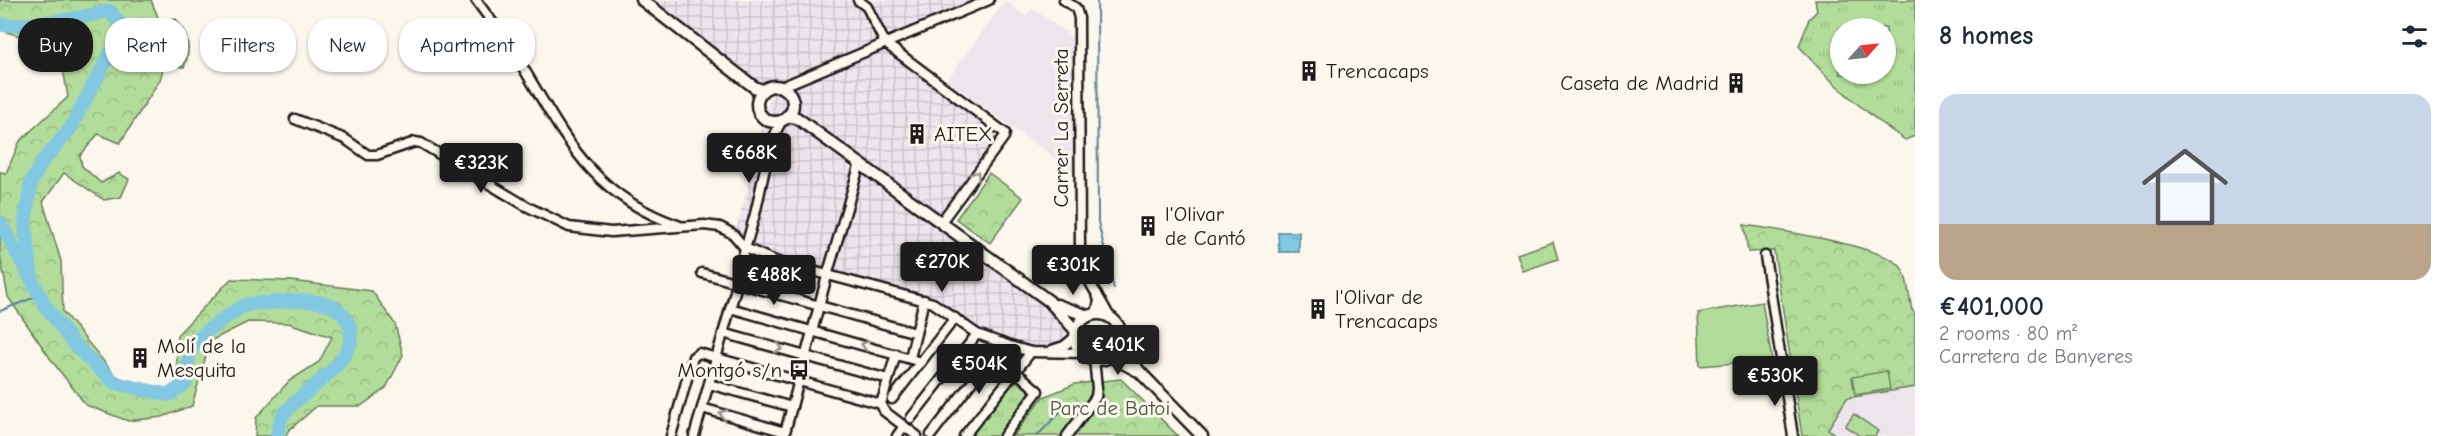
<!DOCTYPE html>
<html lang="en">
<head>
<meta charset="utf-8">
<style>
	:root { --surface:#fff; --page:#f2f2f3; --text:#1f2937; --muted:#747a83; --accent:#1c1c1c }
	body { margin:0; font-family:"Comic Neue",sans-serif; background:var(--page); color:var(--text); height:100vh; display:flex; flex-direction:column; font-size:22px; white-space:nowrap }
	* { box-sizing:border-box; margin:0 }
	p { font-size:20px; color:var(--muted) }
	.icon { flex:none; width:33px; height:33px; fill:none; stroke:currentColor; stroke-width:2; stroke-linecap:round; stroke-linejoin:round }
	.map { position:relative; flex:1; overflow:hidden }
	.panel { display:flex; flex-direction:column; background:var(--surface); width:540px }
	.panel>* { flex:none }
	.hud { position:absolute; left:18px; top:18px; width:570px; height:54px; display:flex; gap:12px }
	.needle { width:39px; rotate:63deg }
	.controls { position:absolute; left:1830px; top:18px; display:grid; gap:12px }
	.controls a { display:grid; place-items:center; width:66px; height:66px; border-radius:50%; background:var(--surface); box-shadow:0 2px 4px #0004; font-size:30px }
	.price { position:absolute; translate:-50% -51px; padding:0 14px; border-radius:6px; background:var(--accent); color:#fff; font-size:20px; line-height:39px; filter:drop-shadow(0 2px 3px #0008) }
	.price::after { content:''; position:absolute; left:50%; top:36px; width:18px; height:14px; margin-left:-9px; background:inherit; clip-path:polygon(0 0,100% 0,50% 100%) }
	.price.on { background:#222; color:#fff }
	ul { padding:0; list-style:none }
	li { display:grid; align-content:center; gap:12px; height:318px; padding:0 24px }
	li span { display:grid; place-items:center; height:186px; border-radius:18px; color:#555 }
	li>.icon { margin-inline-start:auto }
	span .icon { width:108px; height:108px; fill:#fffc; stroke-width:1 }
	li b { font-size:26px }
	h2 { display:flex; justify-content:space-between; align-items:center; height:72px; padding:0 24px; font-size:26px }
	.chip { padding:0 21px; border-radius:24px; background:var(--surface); box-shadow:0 2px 4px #0004; font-size:21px; line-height:54px }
	.chip.on { background:var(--accent); color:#fff }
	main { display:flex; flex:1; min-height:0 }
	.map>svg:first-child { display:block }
</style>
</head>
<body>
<main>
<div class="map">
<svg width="1915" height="436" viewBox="0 0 1915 436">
	<defs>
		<pattern id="industrial-grid" width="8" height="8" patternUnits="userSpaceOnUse" patternTransform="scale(1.5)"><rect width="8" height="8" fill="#ede5ec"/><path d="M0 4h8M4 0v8" fill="none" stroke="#cbc4ca"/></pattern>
		<pattern id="grass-tufts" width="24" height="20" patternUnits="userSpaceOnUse" patternTransform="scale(1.5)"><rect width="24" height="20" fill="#b2dc99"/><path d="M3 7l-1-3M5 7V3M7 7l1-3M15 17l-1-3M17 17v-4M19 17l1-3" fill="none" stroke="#98bc83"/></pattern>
		<pattern id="forest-crowns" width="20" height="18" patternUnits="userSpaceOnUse" patternTransform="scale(1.5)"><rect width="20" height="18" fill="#b2dc99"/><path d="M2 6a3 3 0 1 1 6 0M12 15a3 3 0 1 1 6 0" fill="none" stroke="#98bc83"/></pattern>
		<pattern id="water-ripples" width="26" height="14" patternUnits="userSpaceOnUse" patternTransform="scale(1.5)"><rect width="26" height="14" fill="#82c8e3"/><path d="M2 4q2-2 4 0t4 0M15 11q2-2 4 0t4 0" fill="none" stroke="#70abc2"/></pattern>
	</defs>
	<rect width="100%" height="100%" fill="#fbf7ec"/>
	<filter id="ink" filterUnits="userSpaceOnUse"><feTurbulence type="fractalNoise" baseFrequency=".0167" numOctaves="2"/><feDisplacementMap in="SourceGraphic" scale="12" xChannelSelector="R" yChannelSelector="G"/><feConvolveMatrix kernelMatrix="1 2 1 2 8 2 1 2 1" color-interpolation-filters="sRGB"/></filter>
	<g filter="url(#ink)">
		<g fill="#ede5ec">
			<polygon points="1005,1 1026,16 1032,8 1074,38 1074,172 947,80"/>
			<polygon points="1915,387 1915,436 1837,436 1828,430 1847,398"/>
		</g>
		<polygon fill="url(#industrial-grid)" points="646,0 990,0 886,43 1007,132 941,222 1100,337 1040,353 977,334 937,306 755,254 736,231 771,95"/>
		<g fill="url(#grass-tufts)" stroke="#677c5a" stroke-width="1.5" fill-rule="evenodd">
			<path d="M 1815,0 L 1915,0 L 1915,136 L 1905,140 C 1866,113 1829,82 1799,46 L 1809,19 L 1817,11 ZM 1886,28 L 1886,74 L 1840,74 L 1840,28 Z"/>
			<polygon points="1015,376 1033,393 1000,436 969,436"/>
		</g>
		<g fill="url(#forest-crowns)" stroke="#677c5a" stroke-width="1.5">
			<path d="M 0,0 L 151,0 L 160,22 L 176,19 C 188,35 192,49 184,67 L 164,65 L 160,80 L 120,143 L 98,134 L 80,156 L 82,166 L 101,183 L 119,173 L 129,179 L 121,197 L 104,200 L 64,173 L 43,202 L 61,261 L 63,312 L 115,375 L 155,396 L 177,384 L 177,335 L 231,279 L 291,281 L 372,291 L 395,324 L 403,355 L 386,388 L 361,406 L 317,406 L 288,431 L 286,436 L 255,436 L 256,418 L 289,381 L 319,362 L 332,337 L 288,323 L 248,322 L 210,341 L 192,406 L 162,417 L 128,421 L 86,405 L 52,361 L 8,297 L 0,255 L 0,172 L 6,173 L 20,141 L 68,97 L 58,40 L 26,38 L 0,30 Z"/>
			<polygon points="989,173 1023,198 990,243 956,219"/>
			<path d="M 1744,225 C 1774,229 1882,246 1900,266 C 1908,275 1909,298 1912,310 L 1915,313 L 1915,387 L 1847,398 L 1828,429 L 1837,436 L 1802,436 L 1774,251 L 1748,252 Z"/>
			<polygon points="1121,379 1178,436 1013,436 1043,397 1075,384"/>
		</g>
		<g fill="#b2dc99" stroke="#677c5a" stroke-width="1.5">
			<polygon points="1553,242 1558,259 1523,271 1517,254"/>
			<polygon points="1762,302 1772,360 1700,366 1698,313"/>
			<polygon points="1887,371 1890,389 1855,395 1852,377"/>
			<polygon points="1854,414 1878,431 1875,436 1860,436 1845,426"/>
		</g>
		<polygon fill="url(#water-ripples)" stroke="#598393" stroke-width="1.5" points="1278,232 1299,232 1299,252 1279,252"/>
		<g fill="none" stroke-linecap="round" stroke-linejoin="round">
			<g stroke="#598393" stroke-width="2">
				<polyline points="1097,0 1098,222 1114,289"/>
				<polyline points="0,311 40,295"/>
				<polyline points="1037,436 1062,410"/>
			</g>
			<g stroke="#82c8e3" stroke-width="14">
				<path d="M 0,25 C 37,26 74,19 110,11 L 118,21 L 121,33 L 70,129 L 42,162 L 31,183 L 25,222 L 32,281"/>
				<polyline points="0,222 43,301"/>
				<path d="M 44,304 L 76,347 L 115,383 L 169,395 L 186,383 C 188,371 187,353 194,343 C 200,335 236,309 246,305 C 252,303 262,303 269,303 C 294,300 340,294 350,327 C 360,362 301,391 284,414 C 279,420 279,429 277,436"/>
			</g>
			<g stroke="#1c1c1c" stroke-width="13">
				<g id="minor">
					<path d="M 476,0 C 487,16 500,31 511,48 C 560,125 584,194 680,226"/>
					<polyline points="858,0 867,7 885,43 1005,133 1004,137 941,222"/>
					<path d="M 1064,0 L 1076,8 L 1079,18 L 1080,257 C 1084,279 1101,298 1110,318"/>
					<polyline points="781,87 989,0"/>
					<polyline points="295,119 345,139 368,155 377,155 415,142 421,143 526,206 569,227 611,232 704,225 720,227 733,234 745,248 775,261 933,303 977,334 1010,346 1031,352 1082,353"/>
					<polyline points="1765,256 1793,436"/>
					<polyline points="702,273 916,333"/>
					<polyline points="780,295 788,265"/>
					<polyline points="730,308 921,362"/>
					<polyline points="1096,314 1099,301 1097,294"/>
					<polyline points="723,333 888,379"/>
					<polyline points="1052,350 1064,346 1075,337"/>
					<polyline points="910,358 924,300"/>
					<polyline points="709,384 792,407"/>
					<polyline points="892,399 955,318"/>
					<polyline points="881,404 896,354"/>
					<polyline points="702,408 785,432"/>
					<polyline points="911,418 977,334"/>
					<polyline points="931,435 1002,343"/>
					<polyline points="671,436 693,357 699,353 881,404 884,411 917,436"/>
					<path d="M 694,436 L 736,288 L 735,282 C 742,258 750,234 756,210 C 763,181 767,146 782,120"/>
					<polyline points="784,436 827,276 860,163"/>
					<polyline points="897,436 904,426"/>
					<polyline points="964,436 1031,352"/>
					<polyline points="1004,436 1038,391 1015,371"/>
					<polyline points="1067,436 1096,397 1097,388 1094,359"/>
				</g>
			</g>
			<g stroke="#1c1c1c" stroke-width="15">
				<g id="major">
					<polyline points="642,0 754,87 762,90"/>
					<circle cx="775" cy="104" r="18"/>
					<polyline points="787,116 797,118 1049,301 1076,331"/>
					<polyline points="1057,305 1088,316"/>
					<circle cx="1098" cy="337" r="23"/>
					<polyline points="1120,342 1139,371 1202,436"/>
					<polyline points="1110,356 1136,370"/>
				</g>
			</g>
			<use href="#minor" stroke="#fbf7ec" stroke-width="8"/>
			<use href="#major" stroke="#fbf7ec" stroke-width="10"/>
		</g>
		<defs><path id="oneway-chevron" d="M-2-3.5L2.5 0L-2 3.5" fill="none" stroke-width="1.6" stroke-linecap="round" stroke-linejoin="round" transform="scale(1.5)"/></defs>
		<g stroke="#97948e">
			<use href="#oneway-chevron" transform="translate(976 175) rotate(-54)"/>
			<use href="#oneway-chevron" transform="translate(865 345) rotate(-164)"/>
			<use href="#oneway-chevron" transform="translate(779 348) rotate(15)"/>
			<use href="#oneway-chevron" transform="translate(723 414) rotate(-164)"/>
		</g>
	</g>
	<defs>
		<g id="building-bare" transform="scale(1.62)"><path d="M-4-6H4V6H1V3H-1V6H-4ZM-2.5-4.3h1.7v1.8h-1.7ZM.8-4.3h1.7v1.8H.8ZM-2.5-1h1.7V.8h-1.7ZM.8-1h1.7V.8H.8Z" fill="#1c1c1c" stroke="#fbf7ec" stroke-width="2.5" paint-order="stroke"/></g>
		<g id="bus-bare" transform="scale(1.62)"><path d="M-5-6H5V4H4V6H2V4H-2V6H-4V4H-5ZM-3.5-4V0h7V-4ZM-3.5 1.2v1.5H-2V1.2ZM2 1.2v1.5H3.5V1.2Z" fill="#1c1c1c" stroke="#fbf7ec" stroke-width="2.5" paint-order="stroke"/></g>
	</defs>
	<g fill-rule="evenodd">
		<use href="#building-bare" x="1309" y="71"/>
		<use href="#building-bare" x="1736" y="83"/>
		<use href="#building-bare" x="917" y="134"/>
		<use href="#building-bare" x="1148" y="226"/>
		<use href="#building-bare" x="1318" y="309"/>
		<use href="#building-bare" x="140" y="358"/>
		<use href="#bus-bare" x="799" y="370"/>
	</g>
	<g text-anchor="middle" stroke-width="6" stroke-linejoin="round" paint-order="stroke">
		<g font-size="21" fill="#1c1c1c" stroke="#fbf7ec" text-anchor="start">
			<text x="1326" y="78">Trencacaps</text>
			<text x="1719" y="90" text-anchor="end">Caseta de Madrid</text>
			<text x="934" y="141">AITEX</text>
			<text x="1165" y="221">l'Olivar<tspan x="1165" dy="24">de Cantó</tspan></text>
			<text x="1335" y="304">l'Olivar de<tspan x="1335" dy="24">Trencacaps</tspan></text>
			<text x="157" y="353">Molí de la<tspan x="157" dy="24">Mesquita</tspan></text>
			<text x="782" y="377" text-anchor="end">Montgó s/n</text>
		</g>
		<g font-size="21" fill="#1c1c1c" stroke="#fbf7ec">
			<text transform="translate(1061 128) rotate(-90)" y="7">Carrer La Serreta</text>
		</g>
		<g font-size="21" fill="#495642" stroke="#fbf7ec">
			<text x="1110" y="415">Parc de Batoi</text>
		</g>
	</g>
</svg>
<div class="controls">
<a><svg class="needle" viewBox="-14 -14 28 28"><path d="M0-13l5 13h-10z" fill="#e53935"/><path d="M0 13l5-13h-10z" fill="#747a83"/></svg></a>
</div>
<b class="price" style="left:749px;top:184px">€668K</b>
<b class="price" style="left:481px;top:194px">€323K</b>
<b class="price" style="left:942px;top:293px">€270K</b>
<b class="price" style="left:1073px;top:296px">€301K</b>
<b class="price" style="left:774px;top:306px">€488K</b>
<b class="price on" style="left:1118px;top:376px">€401K</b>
<b class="price" style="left:979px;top:395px">€504K</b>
<b class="price" style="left:1775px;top:407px">€530K</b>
<div class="hud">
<a class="chip on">Buy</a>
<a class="chip">Rent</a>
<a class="chip">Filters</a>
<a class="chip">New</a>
<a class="chip">Apartment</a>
</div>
</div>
<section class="panel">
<h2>8 homes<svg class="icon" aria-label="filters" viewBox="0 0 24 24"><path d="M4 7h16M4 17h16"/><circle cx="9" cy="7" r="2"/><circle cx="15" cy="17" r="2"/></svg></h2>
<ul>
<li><span style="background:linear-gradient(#c9d6e8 70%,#b9a48a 0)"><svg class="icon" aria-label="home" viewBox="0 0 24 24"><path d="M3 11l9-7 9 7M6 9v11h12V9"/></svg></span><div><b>€401,000</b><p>2 rooms · 80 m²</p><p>Carretera de Banyeres</p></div></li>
</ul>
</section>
</main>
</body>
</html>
